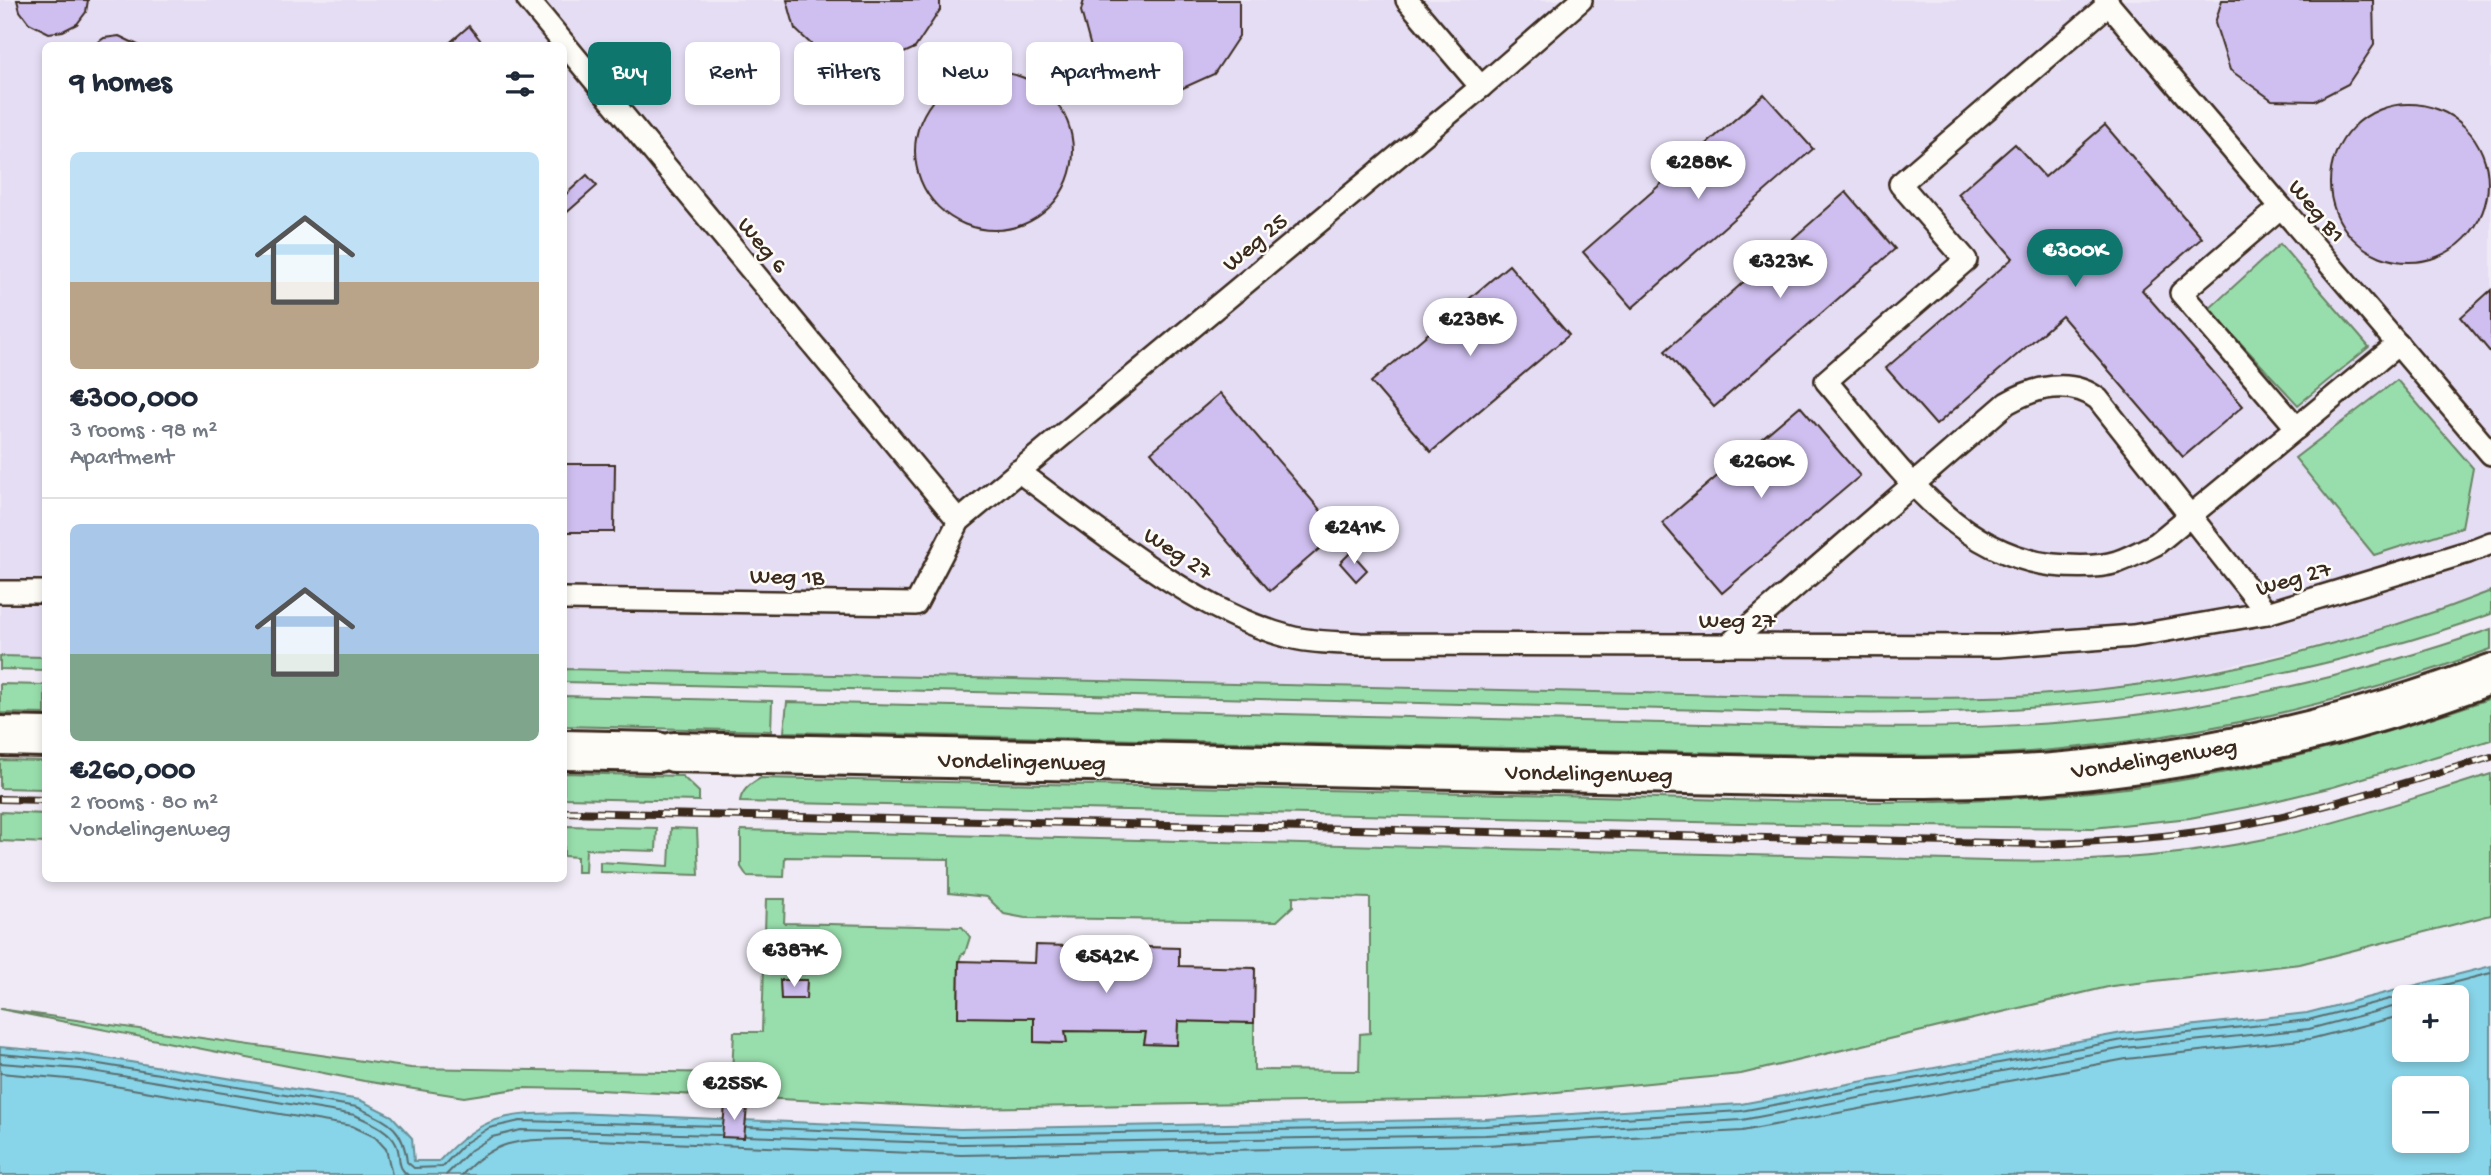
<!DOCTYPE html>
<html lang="en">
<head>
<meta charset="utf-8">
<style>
	:root { --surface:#fff; --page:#f2f2f3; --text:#1f2937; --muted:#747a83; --line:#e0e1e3; --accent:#0f766e }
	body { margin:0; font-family:"Gochi Hand",sans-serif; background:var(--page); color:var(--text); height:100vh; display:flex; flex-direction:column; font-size:26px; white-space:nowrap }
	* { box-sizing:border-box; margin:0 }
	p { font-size:23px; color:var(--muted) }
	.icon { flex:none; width:38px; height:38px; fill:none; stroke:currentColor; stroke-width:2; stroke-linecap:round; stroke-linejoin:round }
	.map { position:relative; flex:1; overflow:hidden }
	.details { position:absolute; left:42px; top:42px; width:525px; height:840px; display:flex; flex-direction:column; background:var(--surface); border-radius:10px; box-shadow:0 4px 10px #0003 }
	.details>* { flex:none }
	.hud { position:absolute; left:588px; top:42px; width:665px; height:63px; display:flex; gap:14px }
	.controls { position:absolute; left:2392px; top:985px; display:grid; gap:14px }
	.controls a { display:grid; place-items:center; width:77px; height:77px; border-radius:10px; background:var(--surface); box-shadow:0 4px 10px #0003; font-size:35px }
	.price { position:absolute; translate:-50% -60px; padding:0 16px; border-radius:24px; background:#fff; color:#222; font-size:23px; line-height:46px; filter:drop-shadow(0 2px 4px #0008) }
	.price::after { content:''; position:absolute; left:50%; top:42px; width:21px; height:16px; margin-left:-10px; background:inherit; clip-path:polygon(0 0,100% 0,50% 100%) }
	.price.selected { background:var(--accent); color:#fff }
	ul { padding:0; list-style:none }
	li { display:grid; align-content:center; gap:14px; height:371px; padding:0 28px }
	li+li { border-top:2px solid var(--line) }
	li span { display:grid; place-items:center; height:217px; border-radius:10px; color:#555 }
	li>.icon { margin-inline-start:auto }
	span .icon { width:126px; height:126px; fill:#fffc; stroke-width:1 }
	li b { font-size:30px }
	h2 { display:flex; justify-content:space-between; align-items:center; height:84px; padding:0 28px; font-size:30px }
	.chip { padding:0 24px; border-radius:10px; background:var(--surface); box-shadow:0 4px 10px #0003; font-size:24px; line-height:63px }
	.chip.selected { background:var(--accent); color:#fff }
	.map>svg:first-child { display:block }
</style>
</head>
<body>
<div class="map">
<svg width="2491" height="1175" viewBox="0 0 2491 1175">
	<rect width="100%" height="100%" fill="#efeaf5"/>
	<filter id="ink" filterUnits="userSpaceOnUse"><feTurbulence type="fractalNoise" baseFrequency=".0143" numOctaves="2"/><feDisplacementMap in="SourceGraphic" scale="14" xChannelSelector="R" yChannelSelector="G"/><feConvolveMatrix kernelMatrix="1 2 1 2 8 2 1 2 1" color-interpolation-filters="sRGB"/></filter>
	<g filter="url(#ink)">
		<polygon fill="#e5ddf4" points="0,0 2491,0 2491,591 2358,636 2194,674 2094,690 1963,698 1775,696 564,669 564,46 46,46 45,657 0,656"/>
		<g fill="#98deac" stroke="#6a8465" stroke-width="2">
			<polygon points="2280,244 2369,347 2298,405 2209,309"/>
			<polygon points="2397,380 2473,468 2462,527 2374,555 2295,458"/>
			<path d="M 2491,591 L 2491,614 C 2272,691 2058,717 1827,713 L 564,682 L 564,669 L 1775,696 C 1881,697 1988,702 2094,690 C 2222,677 2371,638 2491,591 Z"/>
			<path d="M 2491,629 L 2491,649 C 2343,704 2187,740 2029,752 C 1962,757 1895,756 1827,755 L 784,732 L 787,702 L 1826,727 C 1946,729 2069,728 2187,707 C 2290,689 2392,664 2491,629 Z"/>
			<polygon points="0,656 45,657 45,670 0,669"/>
			<polygon points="0,684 45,685 45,714 0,713"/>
			<polygon points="564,696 772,701 771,731 564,726"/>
			<path d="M 2491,698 L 2491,740 L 2333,787 L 2258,805 L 2190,818 L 2093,828 L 1836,825 L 740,802 C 741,790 751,783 761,778 C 1012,783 1263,788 1514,794 C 1711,798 1912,812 2109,790 C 2239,776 2368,741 2491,698 Z"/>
			<polygon points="0,760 45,761 45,789 0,788"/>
			<polygon points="564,773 682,776 699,792 699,801 564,798"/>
			<path d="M 2491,774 L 2491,915 L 2300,964 L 2112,986 L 1741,1074 L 1486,1099 L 961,1108 L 578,1089 L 522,1088 L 464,1097 L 364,1081 L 0,1009 L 411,1068 L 732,1073 L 734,1032 L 762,1032 L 766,899 L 785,899 L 784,923 L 962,927 L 970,937 L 965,953 L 961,955 L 959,961 L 958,1016 L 1034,1018 L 1034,1042 L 1067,1043 L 1065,1031 L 1146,1032 L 1144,1044 L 1176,1045 L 1178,1021 L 1254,1023 L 1254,1070 L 1359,1071 L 1360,1034 L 1370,1033 L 1370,898 L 1293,896 L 1293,906 L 1277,921 L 1025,918 L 1004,914 L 987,897 L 949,893 L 949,859 L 785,857 L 784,877 L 747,876 L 741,867 L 741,830 L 1990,861 C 2082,863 2175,858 2265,839 C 2342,823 2416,797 2491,774 Z"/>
			<polygon points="0,812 45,814 45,843 0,841"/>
			<polygon points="564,826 657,828 656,851 586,849 585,872 577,872 577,857 564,856"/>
			<polygon points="671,828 697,829 699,875 600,872 600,862 669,866"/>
		</g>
		<path fill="#88d4e8" stroke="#699097" stroke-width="2" fill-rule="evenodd" d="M 2491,966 L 2491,1175 L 0,1175 L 0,1047 L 82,1054 L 360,1100 L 392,1116 L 412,1138 L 414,1161 L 439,1161 C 484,1112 510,1114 572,1113 L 960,1129 L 1485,1119 L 1741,1104 L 2122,1033 L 2307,1013 ZM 2404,998 L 2457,998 L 2457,1050 L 2404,1050 ZM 2404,1088 L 2457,1088 L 2457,1141 L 2404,1141 Z"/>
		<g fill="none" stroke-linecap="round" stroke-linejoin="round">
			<g stroke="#5a6e6f" stroke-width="2">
				<path d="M 0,1054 L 81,1061 L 357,1107 C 388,1122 403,1126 407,1162 L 414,1168 L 442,1167 L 465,1143 L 489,1128 L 520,1121 L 721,1126"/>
				<path d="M 0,1063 L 80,1069 L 355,1115 C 369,1122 389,1129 396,1144 C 402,1156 395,1166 408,1175"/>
				<polyline points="0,1073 79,1080 352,1126 375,1137 386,1149 392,1175"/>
				<polyline points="747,1127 961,1136 1485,1126 1741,1111 2123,1040 2308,1020 2491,973"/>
				<polyline points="746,1136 961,1144 1485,1135 1742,1120 2124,1048 2309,1029 2404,1004"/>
				<polyline points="446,1175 471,1150 492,1137 521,1130 720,1135"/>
				<path d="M 462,1175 C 496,1137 524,1140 572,1139 L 961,1155 L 1486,1145 L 1742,1131 L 2126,1059 L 2310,1039 L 2404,1015"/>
			</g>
		</g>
		<g fill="#cfbff0" stroke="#3b2a1e" stroke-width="2">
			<polygon points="17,0 88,0 86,12 77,24 63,31 49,33 29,23 20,11"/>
			<polygon points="787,0 940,0 940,10 915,48 873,67 828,60 795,29"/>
			<polygon points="1084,0 1239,0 1239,36 1214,74 1172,93 1127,85 1093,55 1081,11"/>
			<polygon points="2222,0 2373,0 2374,45 2348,84 2315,101 2272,100 2230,70 2215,23"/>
			<polygon points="469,26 485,46 446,46"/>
			<polygon points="119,36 140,46 93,46 104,38"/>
			<circle cx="994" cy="151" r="79"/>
			<polygon points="1764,94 1813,149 1632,308 1583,252"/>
			<circle cx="2409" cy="183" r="79"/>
			<polygon points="2105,125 2202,238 2142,290 2243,406 2183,457 2062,316 1936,425 1886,368 2013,258 1958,194 2015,144 2045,177"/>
			<polygon points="587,175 597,186 564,215 564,196"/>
			<polygon points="1846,192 1895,249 1714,407 1665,351"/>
			<polygon points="1509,265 1569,335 1431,452 1371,382"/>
			<polygon points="2491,290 2491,353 2461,317"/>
			<polygon points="1220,393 1339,532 1270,591 1151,452"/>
			<polygon points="1800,406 1860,476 1722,593 1662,523"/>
			<polygon points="564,464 615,464 614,532 564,532"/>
			<polygon points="1351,552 1367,570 1356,581 1340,563"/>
			<polygon points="1036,945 1068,946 1068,963 1146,965 1147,947 1179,948 1179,966 1255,968 1254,1023 1178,1021 1177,1045 1144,1044 1146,1032 1065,1031 1067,1043 1034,1042 1034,1018 958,1017 959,961 1035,963"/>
			<polygon points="780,980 807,980 806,999 781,999"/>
			<polygon points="725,1105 747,1107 744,1138 722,1137"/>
		</g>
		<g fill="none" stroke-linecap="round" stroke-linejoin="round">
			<g stroke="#3b2a1e" stroke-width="26">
				<g id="lane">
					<polyline points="528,0 959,521"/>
					<polyline points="1407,0 1481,87"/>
					<polyline points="2105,0 2491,454"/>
					<path d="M 2109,4 L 1900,184 L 1966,260 L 1826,381 C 1889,454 1950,553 2053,565 C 2073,567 2098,568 2117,562 C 2131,557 2144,550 2156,544 L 2398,344"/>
					<polyline points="2281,207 2181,293 2297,428"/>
					<path d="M 1018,471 C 1096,528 1197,613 1290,637 C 1312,643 1337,642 1360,644 L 1998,646 L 2133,636 L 2267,613 L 2468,552 L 2491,543"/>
					<polyline points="0,592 46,592"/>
					<polyline points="564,599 916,604 959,521 1481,87 1581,0"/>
					<path d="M 1728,645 L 2007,403 C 2035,387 2071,378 2098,399 L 2267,613"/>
				</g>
			</g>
			<g stroke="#3b2a1e" stroke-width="44">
				<g id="street">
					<polyline points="0,736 46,737"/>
					<polyline points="564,750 658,752"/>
					<path d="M 674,752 L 1827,777 C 1921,779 2016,779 2109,767 C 2238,752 2370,720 2491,674"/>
				</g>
			</g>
			<use href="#lane" stroke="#fdfcf7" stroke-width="21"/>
			<use href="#street" stroke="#fdfcf7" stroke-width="38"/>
			<g stroke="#3b2a1e" stroke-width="8">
				<g id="rail">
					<polyline points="0,799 46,800"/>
					<path d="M 564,812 L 2044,844 C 2104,841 2165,838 2224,828 C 2315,812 2403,783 2491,757"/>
				</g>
			</g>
			<use href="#rail" stroke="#fdfcf7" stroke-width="5" stroke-dasharray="16" stroke-linecap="butt"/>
		</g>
	</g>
	<g text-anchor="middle" stroke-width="5" stroke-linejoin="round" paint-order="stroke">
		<g font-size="24" fill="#3b2a1e" stroke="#fdfcf7">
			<text transform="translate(2318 210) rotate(50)" y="8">Weg B1</text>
			<text transform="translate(1254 241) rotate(-40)" y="8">Weg 25</text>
			<text transform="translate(764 244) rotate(50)" y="8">Weg 6</text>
			<text transform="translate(1179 552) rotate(33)" y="8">Weg 27</text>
			<text transform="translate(787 575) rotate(1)" y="8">Weg 1B</text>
			<text transform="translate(2293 577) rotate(-16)" y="8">Weg 27</text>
			<text x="1737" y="627">Weg 27</text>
			<text transform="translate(2154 757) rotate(-9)" y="8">Vondelingenweg</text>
			<text transform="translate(1022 760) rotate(1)" y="8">Vondelingenweg</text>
			<text transform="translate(1589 772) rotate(1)" y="8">Vondelingenweg</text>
		</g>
	</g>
</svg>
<div class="controls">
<a>+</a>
<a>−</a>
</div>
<b class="price" style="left:1698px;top:201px">€288K</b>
<b class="price selected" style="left:2075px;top:289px">€300K</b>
<b class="price" style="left:1780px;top:300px">€323K</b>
<b class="price" style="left:1470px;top:358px">€238K</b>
<b class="price" style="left:1761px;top:500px">€260K</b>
<b class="price" style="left:1354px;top:566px">€241K</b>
<b class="price" style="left:794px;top:989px">€387K</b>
<b class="price" style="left:1106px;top:995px">€542K</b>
<b class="price" style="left:734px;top:1122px">€255K</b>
<div class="hud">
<a class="chip selected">Buy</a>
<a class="chip">Rent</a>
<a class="chip">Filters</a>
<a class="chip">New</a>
<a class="chip">Apartment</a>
</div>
<section class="details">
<h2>9 homes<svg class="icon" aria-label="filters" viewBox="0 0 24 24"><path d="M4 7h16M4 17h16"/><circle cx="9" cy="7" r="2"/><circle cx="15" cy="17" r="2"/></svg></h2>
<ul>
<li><span style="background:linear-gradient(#bfe0f5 60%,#b9a48a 0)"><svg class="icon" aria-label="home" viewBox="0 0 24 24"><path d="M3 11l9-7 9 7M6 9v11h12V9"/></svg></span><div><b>€300,000</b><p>3 rooms · 98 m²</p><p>Apartment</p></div></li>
<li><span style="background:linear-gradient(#a9c7e8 60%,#7fa58c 0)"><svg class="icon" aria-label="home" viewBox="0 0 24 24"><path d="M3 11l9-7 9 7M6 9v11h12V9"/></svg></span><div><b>€260,000</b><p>2 rooms · 80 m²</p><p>Vondelingenweg</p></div></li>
</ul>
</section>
</div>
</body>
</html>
